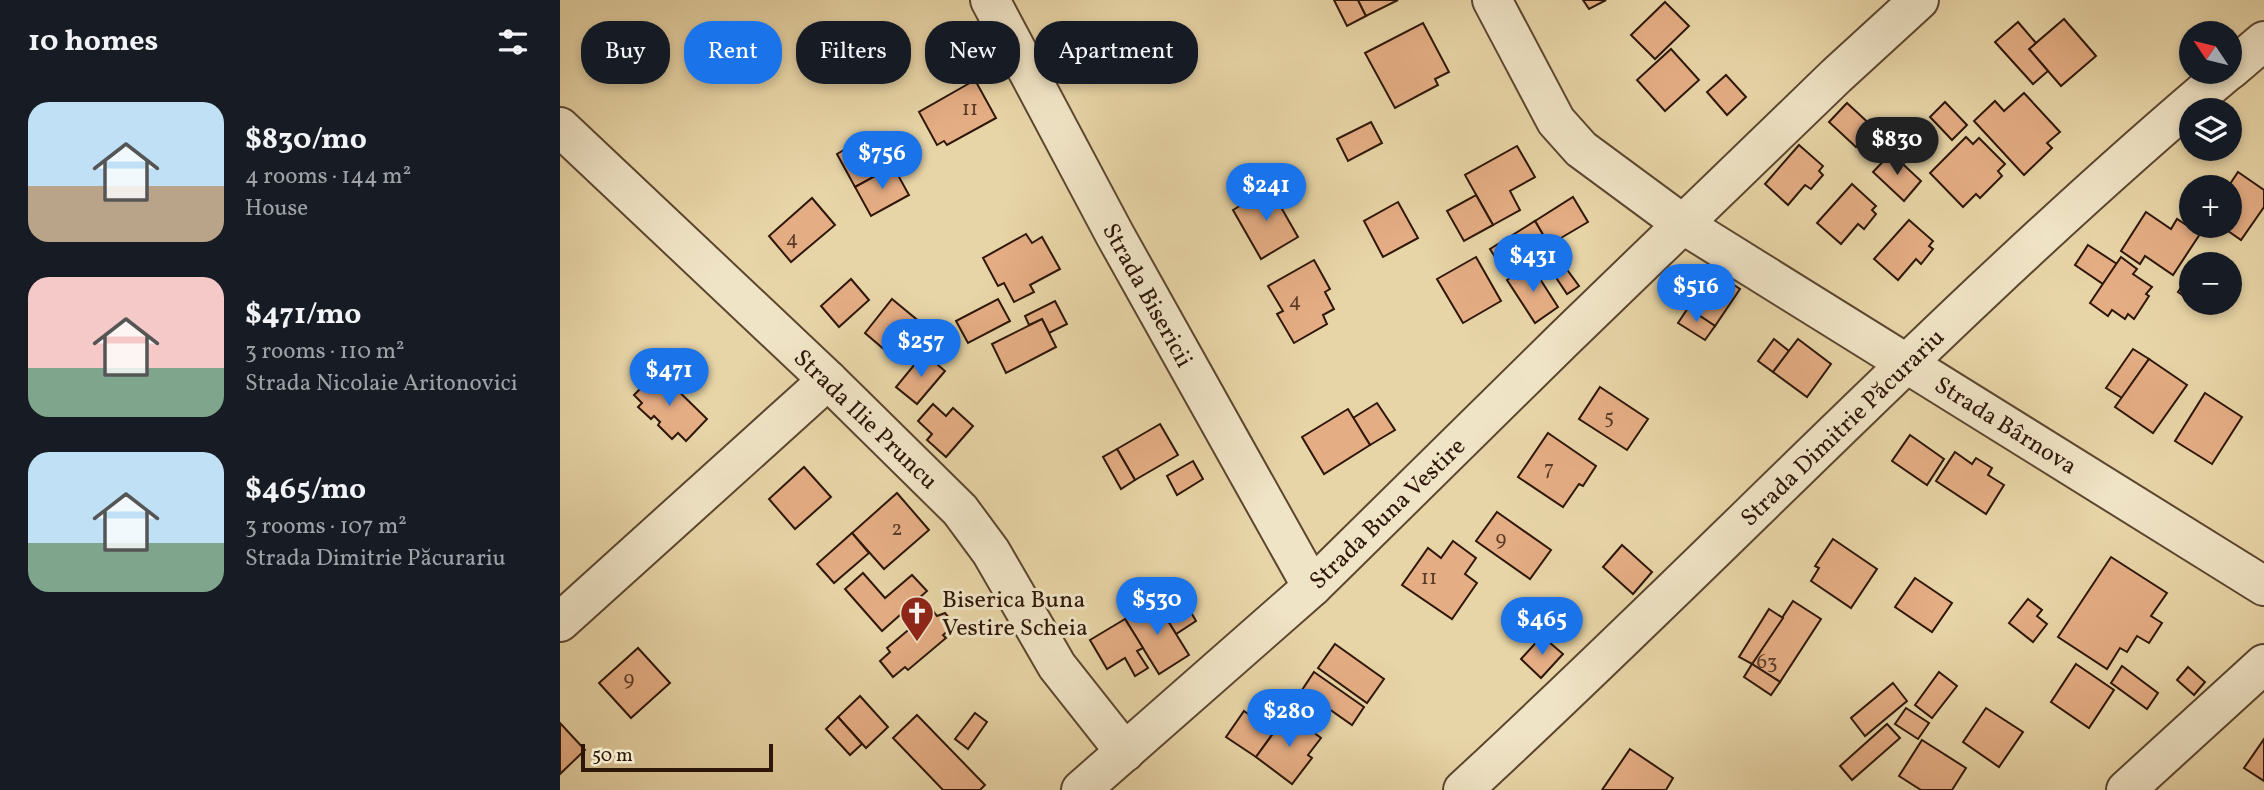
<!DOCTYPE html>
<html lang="en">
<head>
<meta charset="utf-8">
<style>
	:root { --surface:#171b24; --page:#242831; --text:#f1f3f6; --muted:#9ea1a6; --accent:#1a73e8 }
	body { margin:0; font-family:Vollkorn,serif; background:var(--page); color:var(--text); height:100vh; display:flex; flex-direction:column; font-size:26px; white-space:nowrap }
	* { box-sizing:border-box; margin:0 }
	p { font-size:23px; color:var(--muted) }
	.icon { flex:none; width:38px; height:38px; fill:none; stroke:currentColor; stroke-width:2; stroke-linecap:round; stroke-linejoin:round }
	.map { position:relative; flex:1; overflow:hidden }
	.drawer { display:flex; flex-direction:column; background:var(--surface); width:560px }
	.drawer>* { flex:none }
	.banner { position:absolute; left:21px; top:21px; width:665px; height:63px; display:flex; gap:14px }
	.needle { width:46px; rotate:305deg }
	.controls { position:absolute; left:1619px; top:21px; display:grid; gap:14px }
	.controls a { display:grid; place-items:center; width:63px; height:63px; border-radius:50%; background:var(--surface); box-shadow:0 4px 10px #0003; font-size:35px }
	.scale { position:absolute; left:21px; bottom:18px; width:192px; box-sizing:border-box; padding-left:7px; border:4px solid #2e1709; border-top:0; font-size:19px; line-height:24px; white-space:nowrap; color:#2e1709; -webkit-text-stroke:5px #f0e4c6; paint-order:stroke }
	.price { position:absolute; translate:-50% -60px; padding:0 16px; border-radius:24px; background:var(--accent); color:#fff; font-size:23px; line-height:46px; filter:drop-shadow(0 2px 4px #0008) }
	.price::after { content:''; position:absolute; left:50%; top:42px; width:21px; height:16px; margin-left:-10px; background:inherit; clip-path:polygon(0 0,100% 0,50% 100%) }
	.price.on { background:#222; color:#fff }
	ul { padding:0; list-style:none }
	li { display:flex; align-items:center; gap:21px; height:175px; padding:0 28px }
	li span { display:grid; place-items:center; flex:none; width:196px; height:140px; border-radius:21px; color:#555 }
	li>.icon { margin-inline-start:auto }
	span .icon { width:84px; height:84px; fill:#fffc; stroke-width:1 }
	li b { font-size:30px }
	h2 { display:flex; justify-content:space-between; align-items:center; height:84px; padding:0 28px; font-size:30px }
	.tag { padding:0 24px; border-radius:28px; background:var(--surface); box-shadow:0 4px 10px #0003; font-size:24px; line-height:63px }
	.tag.on { background:var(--accent); color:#fff }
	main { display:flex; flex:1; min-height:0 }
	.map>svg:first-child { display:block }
</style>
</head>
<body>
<main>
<section class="drawer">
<h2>10 homes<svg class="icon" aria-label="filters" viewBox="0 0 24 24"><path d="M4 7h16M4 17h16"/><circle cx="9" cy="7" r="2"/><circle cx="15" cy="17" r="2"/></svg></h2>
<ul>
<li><span style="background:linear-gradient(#bfe0f5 60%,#b9a48a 0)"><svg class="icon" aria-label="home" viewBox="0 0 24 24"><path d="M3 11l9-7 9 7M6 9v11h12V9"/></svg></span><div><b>$830/mo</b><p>4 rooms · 144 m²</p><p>House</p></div></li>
<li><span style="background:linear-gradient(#f6c9c9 65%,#7fa58c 0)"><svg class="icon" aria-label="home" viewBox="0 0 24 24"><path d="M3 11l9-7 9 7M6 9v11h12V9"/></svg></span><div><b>$471/mo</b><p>3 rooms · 110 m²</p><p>Strada Nicolaie Aritonovici</p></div></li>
<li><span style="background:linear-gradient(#bfe0f5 65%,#7fa58c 0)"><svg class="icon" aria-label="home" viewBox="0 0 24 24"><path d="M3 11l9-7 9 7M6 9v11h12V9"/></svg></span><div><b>$465/mo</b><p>3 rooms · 107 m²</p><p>Strada Dimitrie Păcurariu</p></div></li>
</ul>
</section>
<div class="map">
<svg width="1704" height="790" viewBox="0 0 1704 790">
	<rect width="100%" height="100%" fill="#e8d5a7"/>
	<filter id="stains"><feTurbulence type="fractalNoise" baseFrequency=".00286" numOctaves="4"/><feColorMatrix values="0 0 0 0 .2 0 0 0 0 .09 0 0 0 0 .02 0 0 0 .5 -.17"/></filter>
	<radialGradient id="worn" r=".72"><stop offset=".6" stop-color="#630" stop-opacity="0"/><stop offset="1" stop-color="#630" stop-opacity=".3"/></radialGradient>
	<g fill="#e5ad84" stroke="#2e1709" stroke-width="2">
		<polygon points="774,0 798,0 806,16 787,26"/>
		<polygon points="798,0 838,0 806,16"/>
		<polygon points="1023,0 1046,0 1029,9"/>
		<polygon points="1105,2 1129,26 1095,59 1071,35"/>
		<polygon points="1504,19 1536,56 1501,86 1469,49"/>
		<polygon points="1458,22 1476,43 1469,49 1488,71 1473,84 1435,42"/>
		<polygon points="863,23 889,72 875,79 878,85 835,108 805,53"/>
		<polygon points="1111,49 1139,80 1105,111 1077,80"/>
		<polygon points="1166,75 1186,97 1167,115 1147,92"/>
		<polygon points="415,80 436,118 387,145 384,141 377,145 359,112"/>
		<polygon points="1464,93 1500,132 1487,143 1492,148 1464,175 1414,121 1435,101 1444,111"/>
		<polygon points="1385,102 1407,125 1392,140 1370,117"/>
		<polygon points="1287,103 1314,128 1296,147 1269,122"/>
		<polygon points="811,122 822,143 788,161 777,139"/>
		<polygon points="1406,137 1413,144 1419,138 1445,164 1438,171 1442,176 1420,198 1416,194 1403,207 1370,173"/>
		<polygon points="301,140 320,174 295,187 277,154"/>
		<polygon points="1239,145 1263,166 1259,171 1263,175 1251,189 1245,185 1228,205 1205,184"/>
		<polygon points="957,146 975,177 950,191 960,210 933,225 905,175"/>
		<polygon points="1331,153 1361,181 1344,201 1313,172"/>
		<polygon points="333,166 349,195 311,216 295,187"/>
		<polygon points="1678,172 1704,190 1704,207 1681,240 1661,226 1670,226 1670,187 1668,187"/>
		<polygon points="1292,184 1316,206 1312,210 1316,214 1304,229 1298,224 1281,244 1257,223"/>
		<polygon points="710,188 738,237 701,259 673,210"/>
		<polygon points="916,195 933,225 904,241 887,211"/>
		<polygon points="1013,197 1028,222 989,245 975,221"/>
		<polygon points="252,198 275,225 231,262 209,236"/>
		<polygon points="838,202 858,238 823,257 804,221"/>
		<polygon points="1586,212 1611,229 1617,219 1640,234 1613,275 1585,256 1580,264 1561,251"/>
		<polygon points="1349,220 1373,241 1369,246 1373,249 1361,264 1356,259 1338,280 1314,259"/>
		<polygon points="975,221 989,245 945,273 930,249"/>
		<polygon points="466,234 472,243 482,237 500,269 470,285 474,292 454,302 444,283 438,286 423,258"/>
		<polygon points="989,245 1019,286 1007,294 979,252"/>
		<polygon points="1528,245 1557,264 1543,284 1515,265"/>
		<polygon points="916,257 941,301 903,323 877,279"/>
		<polygon points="1561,257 1577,269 1573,274 1592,287 1586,294 1589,296 1574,319 1568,314 1565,319 1552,310 1548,316 1530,303"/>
		<polygon points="754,260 770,289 765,292 774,309 763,315 767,324 734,343 717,314 723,311 708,286"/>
		<polygon points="971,265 998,307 975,323 947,280"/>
		<polygon points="1153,271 1180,289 1155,326 1128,308"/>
		<polygon points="1140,274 1148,279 1128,308 1121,304"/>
		<polygon points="1628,277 1631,279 1631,301 1618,292"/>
		<polygon points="291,279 309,300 279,327 261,306"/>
		<polygon points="332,299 361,323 333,357 305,333"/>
		<polygon points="438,299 450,321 408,343 396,321"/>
		<polygon points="495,301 507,324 489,333 482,319 469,325 465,316"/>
		<polygon points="1634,303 1653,303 1647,312"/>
		<polygon points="1128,308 1155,326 1145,340 1118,323"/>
		<polygon points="482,319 496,347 446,373 432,344"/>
		<polygon points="1214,339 1229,351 1213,372 1198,361"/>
		<polygon points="1238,339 1271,364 1247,397 1213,372"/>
		<polygon points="1573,349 1589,359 1562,398 1546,388"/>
		<polygon points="364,353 385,371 357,404 336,387"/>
		<polygon points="1589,359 1627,385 1593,433 1555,407"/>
		<polygon points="98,371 147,419 126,441 118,433 112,439 98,425 100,422 94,416 91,419 78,407 82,403 74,395"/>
		<polygon points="1040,387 1088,419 1067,450 1019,419"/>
		<polygon points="1645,393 1682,417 1652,464 1615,441"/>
		<polygon points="817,403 835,430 810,445 793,418"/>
		<polygon points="373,404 386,416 393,408 413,426 386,457 367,440 372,434 358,421"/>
		<polygon points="788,409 810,445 764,474 742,437"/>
		<polygon points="600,424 618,455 575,480 557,449"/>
		<polygon points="988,433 1036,466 1023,486 1019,484 1003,507 958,477"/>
		<polygon points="1350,435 1384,459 1367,485 1332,461"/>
		<polygon points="557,449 575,480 561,489 543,457"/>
		<polygon points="1395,452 1412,464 1416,458 1432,468 1428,475 1444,485 1426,514 1376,481"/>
		<polygon points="633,461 643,479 617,495 607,476"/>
		<polygon points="244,467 271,497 235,529 209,499"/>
		<polygon points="337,493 369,530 324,569 292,533"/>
		<polygon points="937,512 991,550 970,579 916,541"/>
		<polygon points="292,533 309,553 274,583 257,564"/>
		<polygon points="1273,539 1317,569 1291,608 1251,581 1259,568 1255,566"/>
		<polygon points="893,541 916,558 905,574 917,583 892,619 842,585 868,548 881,558"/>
		<polygon points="1062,545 1092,572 1073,594 1043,567"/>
		<polygon points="1551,557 1607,593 1591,616 1602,623 1589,643 1577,636 1567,652 1560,648 1547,669 1498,637"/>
		<polygon points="303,573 325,598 352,575 367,591 322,631 285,589"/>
		<polygon points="1355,578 1392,603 1372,632 1335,607"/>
		<polygon points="620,594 636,621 616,634 599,607"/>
		<polygon points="1468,599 1482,610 1477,616 1487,624 1473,642 1449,623"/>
		<polygon points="595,600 629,655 599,674 565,619"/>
		<polygon points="1233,601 1261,619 1220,682 1192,664"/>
		<polygon points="1209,609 1223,618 1192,664 1179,657"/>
		<polygon points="374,612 377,616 385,613 390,619 386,626 389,630 383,635 386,638 348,670 345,667 333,677 320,661 330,652 327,648 366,615 368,617"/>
		<polygon points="565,619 583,648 577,651 588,668 575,676 565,658 547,669 530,640"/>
		<polygon points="982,636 1003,654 981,678 961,659"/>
		<polygon points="775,644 824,679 807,703 758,668"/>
		<polygon points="78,648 110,683 71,718 39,683"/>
		<polygon points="1192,664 1220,682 1211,695 1184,677"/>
		<polygon points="1516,664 1554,690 1529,728 1491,702"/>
		<polygon points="1562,666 1598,693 1587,709 1551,683"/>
		<polygon points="1628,667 1645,682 1634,695 1617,680"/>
		<polygon points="754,672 804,707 792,725 742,690"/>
		<polygon points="1379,672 1397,686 1372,718 1355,705"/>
		<polygon points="1333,683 1347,701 1305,736 1291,718"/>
		<polygon points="300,696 328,727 306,748 278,717"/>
		<polygon points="1346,708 1369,723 1358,739 1335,724"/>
		<polygon points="1426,708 1463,732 1439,767 1403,742"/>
		<polygon points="684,711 714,732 696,757 666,737"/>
		<polygon points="415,713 427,722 408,749 395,739"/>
		<polygon points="728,713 761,738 748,755 752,758 732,784 696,757"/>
		<polygon points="357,715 425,785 420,790 383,790 333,738"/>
		<polygon points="278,717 302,744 290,755 266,729"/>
		<polygon points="0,723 25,750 0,774"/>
		<polygon points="1327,724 1340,738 1292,780 1280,766"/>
		<polygon points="1704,739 1704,781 1684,768"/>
		<polygon points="1362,740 1406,768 1392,790 1361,790 1339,776"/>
		<polygon points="1070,749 1113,778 1106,790 1042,790"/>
	</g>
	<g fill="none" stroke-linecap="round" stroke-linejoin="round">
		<g stroke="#5c4630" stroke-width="42">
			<g id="minor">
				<polyline points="430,0 555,235 752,587"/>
				<polyline points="932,0 996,121 1021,149 1124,225 1704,586"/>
				<polyline points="1670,70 1704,41"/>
				<polyline points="0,127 268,380 400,510 431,552 497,666 565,752"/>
				<polyline points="0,622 268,380"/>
				<polyline points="521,790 752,587 1003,340 1276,76 1359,0"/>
				<path d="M 903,790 C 1160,553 1400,297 1667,72"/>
				<polyline points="1566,790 1704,664"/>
			</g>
		</g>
		<use href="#minor" stroke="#f0e4c6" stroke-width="38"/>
	</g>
	<defs>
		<g id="church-pin" transform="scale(1.75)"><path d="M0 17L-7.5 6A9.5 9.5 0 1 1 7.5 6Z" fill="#8f2418" stroke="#f0e4c6"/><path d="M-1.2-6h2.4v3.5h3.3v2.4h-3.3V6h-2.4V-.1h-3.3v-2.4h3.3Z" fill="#fff"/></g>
	</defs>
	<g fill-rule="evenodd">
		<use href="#church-pin" x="357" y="613"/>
	</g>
	<g text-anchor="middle" stroke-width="6" stroke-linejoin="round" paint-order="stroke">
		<g font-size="21" fill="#5c3c28">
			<text x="410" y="115">11</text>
			<text x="232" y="245">4</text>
			<text x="735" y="307">4</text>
			<text x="1049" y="423">5</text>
			<text x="989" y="475">7</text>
			<text x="337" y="535">2</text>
			<text x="941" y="545">9</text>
			<text x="869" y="584">11</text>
			<text x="1207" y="668">63</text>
			<text x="69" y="685">9</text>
		</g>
		<g font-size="24" fill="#2e1709" stroke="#f0e4c6">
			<text transform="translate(588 295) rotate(61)" y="8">Strada Bisericii</text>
			<text transform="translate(306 419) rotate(44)" y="8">Strada Ilie Pruncu</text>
			<text transform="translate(1446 425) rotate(32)" y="8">Strada Bârnova</text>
			<text transform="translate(1282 427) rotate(-44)" y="8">Strada Dimitrie Păcurariu</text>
			<text transform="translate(827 513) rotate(-44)" y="8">Strada Buna Vestire</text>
		</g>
		<g font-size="24" fill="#2e1709" stroke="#f0e4c6" text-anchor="start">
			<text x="382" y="607">Biserica Buna<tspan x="382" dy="28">Vestire Scheia</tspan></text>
		</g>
	</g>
	<rect width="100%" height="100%" filter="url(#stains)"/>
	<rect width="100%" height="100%" fill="url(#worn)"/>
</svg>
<div class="controls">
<a><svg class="needle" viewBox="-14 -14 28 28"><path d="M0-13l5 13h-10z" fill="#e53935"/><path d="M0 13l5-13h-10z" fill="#9ea1a6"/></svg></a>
<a><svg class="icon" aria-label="layers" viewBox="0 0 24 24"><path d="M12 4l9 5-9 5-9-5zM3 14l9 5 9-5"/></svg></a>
<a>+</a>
<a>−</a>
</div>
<div class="scale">50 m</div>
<b class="price on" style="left:1337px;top:177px">$830</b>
<b class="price" style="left:322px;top:191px">$756</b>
<b class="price" style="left:706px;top:223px">$241</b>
<b class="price" style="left:973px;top:294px">$431</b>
<b class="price" style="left:1136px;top:324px">$516</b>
<b class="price" style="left:361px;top:379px">$257</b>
<b class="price" style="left:109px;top:408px">$471</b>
<b class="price" style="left:597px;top:637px">$530</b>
<b class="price" style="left:982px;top:657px">$465</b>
<b class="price" style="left:729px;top:749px">$280</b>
<div class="banner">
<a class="tag">Buy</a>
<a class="tag on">Rent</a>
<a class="tag">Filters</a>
<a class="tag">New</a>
<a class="tag">Apartment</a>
</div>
</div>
</main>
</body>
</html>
